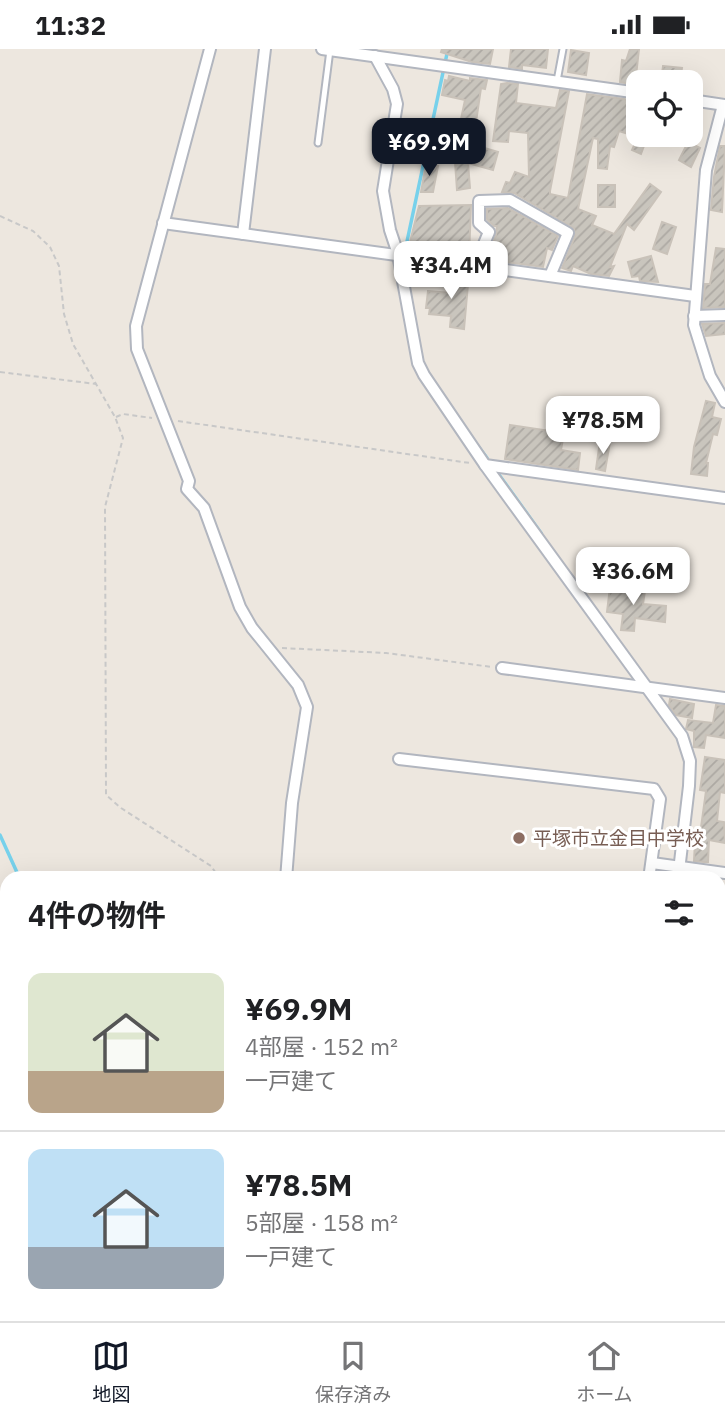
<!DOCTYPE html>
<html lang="ja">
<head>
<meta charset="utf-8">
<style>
	:root { --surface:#fff; --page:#f2f2f2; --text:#202124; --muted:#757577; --line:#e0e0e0; --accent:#111827 }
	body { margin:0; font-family:"IBM Plex Sans","Noto Sans JP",sans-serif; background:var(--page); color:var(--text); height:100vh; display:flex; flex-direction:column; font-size:26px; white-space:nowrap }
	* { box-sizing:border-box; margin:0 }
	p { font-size:23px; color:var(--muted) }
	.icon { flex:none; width:38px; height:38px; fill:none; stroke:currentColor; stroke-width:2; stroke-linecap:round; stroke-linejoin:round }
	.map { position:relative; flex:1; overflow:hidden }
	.details { position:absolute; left:0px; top:822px; width:726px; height:450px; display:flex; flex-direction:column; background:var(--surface); border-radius:21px 21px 0 0; box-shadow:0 7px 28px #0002 }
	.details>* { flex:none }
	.tools { position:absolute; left:626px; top:21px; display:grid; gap:14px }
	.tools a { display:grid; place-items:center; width:77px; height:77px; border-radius:14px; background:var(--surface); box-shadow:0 7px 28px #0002; font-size:35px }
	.price { position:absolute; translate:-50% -60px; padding:0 16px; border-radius:14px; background:#fff; color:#222; font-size:23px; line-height:46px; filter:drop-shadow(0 2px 4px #0008) }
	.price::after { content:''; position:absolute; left:50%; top:42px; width:21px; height:16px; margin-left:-10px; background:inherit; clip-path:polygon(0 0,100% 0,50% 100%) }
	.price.selected { background:var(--accent); color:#fff }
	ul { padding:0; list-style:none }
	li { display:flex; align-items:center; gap:21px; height:175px; padding:0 28px }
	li+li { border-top:2px solid var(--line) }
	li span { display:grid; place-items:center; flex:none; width:196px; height:140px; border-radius:14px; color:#555 }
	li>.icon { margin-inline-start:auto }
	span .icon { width:84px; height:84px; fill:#fffc; stroke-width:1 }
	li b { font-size:30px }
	h2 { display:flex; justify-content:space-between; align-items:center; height:84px; padding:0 28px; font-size:30px }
	.status { display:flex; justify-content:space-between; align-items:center; height:49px; padding:0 35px; background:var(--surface); direction:ltr }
	.status svg { height:19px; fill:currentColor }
	.tab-bar { display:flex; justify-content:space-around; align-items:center; height:98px; border-top:2px solid var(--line); background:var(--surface); font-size:19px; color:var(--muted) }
	.tab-bar a { display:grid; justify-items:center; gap:4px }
	.tab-bar .selected { color:var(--accent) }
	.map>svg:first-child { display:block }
</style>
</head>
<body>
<div class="status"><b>11:32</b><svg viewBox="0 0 49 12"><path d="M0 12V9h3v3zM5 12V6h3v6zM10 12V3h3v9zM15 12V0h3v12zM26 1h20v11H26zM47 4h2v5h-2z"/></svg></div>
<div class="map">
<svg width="725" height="1272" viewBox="0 0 725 1272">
	<defs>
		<pattern id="building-hatch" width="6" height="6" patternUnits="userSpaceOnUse" patternTransform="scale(1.75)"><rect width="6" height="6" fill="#c9c5bd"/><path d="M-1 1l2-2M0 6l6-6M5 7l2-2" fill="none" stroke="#ada9a3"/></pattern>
	</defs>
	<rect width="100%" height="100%" fill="#ede7df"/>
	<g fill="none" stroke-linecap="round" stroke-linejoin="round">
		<g stroke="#77d1eb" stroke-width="3.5">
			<polyline points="406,197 448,0"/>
			<polyline points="478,397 487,409"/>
			<polyline points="497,423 541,484"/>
			<polyline points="0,786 20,830"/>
			<polyline points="200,1265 202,1272"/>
		</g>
	</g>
	<g fill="url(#building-hatch)" stroke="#c9c2b9" stroke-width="2">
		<polygon points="442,0 493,0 490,15 472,13 441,3"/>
		<polygon points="511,0 548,0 546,19 522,16 522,20 509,18"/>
		<polygon points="630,0 639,0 635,36 620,33 622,11 626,12"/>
		<polygon points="571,1 589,4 586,26 568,23"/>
		<polygon points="663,17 682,19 680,33 661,33"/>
		<polygon points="449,27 470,32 470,29 487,31 485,40 481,39 476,73 461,70 465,51 442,46 445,31 448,32"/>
		<polygon points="507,34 518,35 516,54 556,59 560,41 569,42 550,142 550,145 568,149 587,45 624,50 639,55 639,86 648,86 641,105 632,101 638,88 619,82 614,98 610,97 607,120 598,119 598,90 593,89 578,160 596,167 592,176 614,185 650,135 661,143 634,181 627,175 610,218 614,217 609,227 591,225 573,217 571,222 562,219 575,187 574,179 514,144 502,143 506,133 510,134 515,123 529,128 528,84 509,82 508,93 493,92 501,35"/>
		<polygon points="457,89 472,91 471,95 498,103 493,121 468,114 470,139 457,141 455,113 453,112"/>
		<polygon points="688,93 700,99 691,118 679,111"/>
		<polygon points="720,97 725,97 722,163 711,161 714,128"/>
		<polygon points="426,115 438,117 433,143 421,143"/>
		<rect x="598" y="136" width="17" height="22"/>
		<polygon points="471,156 469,208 445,205 445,201 414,200 415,194 410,193 419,157"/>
		<polygon points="508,159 558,187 552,201 547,199 543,218 506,213 488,207 496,186 497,177 494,177 487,170 487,160"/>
		<polygon points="662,173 676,178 667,205 653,200"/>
		<polygon points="716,199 725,200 725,258 703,259 705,235 710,235"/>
		<polygon points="651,207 658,233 640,232 639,227 632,228 628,213"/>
		<polygon points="454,222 469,224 464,280 450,278 451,267 429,265 430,259 426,259 428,242 452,244"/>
		<polygon points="725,274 725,285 706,287 702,275"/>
		<polygon points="706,352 715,354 712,368 721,370 717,386 713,385 706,414 708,414 707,427 691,425 694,398"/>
		<polygon points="598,366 611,368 607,391 595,389"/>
		<polygon points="510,376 564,384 561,401 580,404 578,421 505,410"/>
		<polygon points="600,392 610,393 605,422 596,420"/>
		<polygon points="610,538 645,542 643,555 666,557 665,573 635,569 634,582 621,581 623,565 607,563"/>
		<polygon points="670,650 694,655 692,669 676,666 669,656"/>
		<polygon points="716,656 725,657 725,689 706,686 704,699 694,698 694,682 686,680 688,671 713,674"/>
		<polygon points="705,708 725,711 725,744 720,743 717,772 724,773 725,794 709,791 708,813 704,813 694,812 695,792 699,793 706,742 700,741"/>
	</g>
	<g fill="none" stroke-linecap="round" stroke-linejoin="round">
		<g stroke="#b2b6bf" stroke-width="9">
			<g id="service">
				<polyline points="557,32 563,0"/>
				<polyline points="318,94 330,1"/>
				<polyline points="331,1272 390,1265"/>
			</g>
		</g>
		<g stroke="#b2b6bf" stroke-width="14">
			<g id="minor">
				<polyline points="210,0 136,277 137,300 189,432 187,440 204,459 240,558 252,579 298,636 307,658 292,754 286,830"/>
				<polyline points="322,0 639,44"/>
				<polyline points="375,7 393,40 397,55 383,142 390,181 398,205 418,314 424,326 485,416 682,687 690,712 689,737 678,830"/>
				<polyline points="691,51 725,56"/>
				<polyline points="723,56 706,121 694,276 710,327 725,353"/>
				<polyline points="163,174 695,247"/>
				<polyline points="243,185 265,0"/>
				<polyline points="475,216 489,183 479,174 479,152 510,151 568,184 550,227"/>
				<polyline points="694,267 725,266"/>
				<polyline points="485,416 725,449"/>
				<polyline points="502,619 725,649"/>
				<polyline points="399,710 654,740 660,750 649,830"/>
				<polyline points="652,814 725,824"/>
				<polyline points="719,1036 725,1037"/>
				<polyline points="0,1115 7,1129"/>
				<polyline points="719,1239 725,1193"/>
				<polyline points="73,1265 76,1272"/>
				<polyline points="329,1265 331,1272"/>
				<polyline points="477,1265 477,1272"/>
				<polyline points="657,1265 665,1272"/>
				<polyline points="715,1272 716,1265"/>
			</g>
		</g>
		<g stroke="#c8c8c8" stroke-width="2" stroke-dasharray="5 3.5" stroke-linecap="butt">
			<polyline points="0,167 33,182 50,198 59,217 64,265 73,295 115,368 123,389 105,458 106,746 121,759 211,817 220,830"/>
			<polyline points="0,323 96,335"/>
			<polyline points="116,368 123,365 152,369"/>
			<polyline points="178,372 470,414"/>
			<polyline points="282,599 386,604 492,618"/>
			<polyline points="0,1025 7,1022"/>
			<polyline points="542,1265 549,1272"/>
		</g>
		<use href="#service" stroke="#fff" stroke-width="5"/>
		<use href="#minor" stroke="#fff" stroke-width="10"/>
	</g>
	<circle fill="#8d6e63" stroke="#fff" stroke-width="2.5" cx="519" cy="789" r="7"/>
	<g text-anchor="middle" stroke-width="6" stroke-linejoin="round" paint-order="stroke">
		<g font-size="19" fill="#785e54" stroke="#fff" text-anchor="start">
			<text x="533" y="796">平塚市立金目中学校</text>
		</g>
	</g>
</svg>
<div class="tools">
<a><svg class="icon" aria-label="locate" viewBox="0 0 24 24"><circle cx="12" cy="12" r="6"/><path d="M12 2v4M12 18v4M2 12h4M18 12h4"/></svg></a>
</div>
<b class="price selected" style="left:429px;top:129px">¥69.9M</b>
<b class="price" style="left:451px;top:252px">¥34.4M</b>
<b class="price" style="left:603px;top:407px">¥78.5M</b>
<b class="price" style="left:633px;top:558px">¥36.6M</b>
<section class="details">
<h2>4件の物件<svg class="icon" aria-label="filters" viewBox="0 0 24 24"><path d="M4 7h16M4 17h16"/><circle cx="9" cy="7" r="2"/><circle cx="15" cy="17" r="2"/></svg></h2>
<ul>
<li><span style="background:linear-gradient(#dfe7d0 70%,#b9a48a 0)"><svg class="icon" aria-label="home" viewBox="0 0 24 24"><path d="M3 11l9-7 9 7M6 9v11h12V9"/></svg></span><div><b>¥69.9M</b><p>4部屋 · 152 m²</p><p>一戸建て</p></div></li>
<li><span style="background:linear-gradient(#bfe0f5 70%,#9aa5b1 0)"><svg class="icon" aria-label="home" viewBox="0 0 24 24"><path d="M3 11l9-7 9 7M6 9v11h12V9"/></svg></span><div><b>¥78.5M</b><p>5部屋 · 158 m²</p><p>一戸建て</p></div></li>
</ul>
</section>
</div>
<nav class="tab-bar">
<a class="selected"><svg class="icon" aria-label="map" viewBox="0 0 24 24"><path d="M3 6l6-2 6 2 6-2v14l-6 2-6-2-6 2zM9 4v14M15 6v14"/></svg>地図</a>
<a><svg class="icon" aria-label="saved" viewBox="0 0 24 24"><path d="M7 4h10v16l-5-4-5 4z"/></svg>保存済み</a>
<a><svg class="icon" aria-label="home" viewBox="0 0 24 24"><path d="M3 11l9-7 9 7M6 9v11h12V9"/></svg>ホーム</a>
</nav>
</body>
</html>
